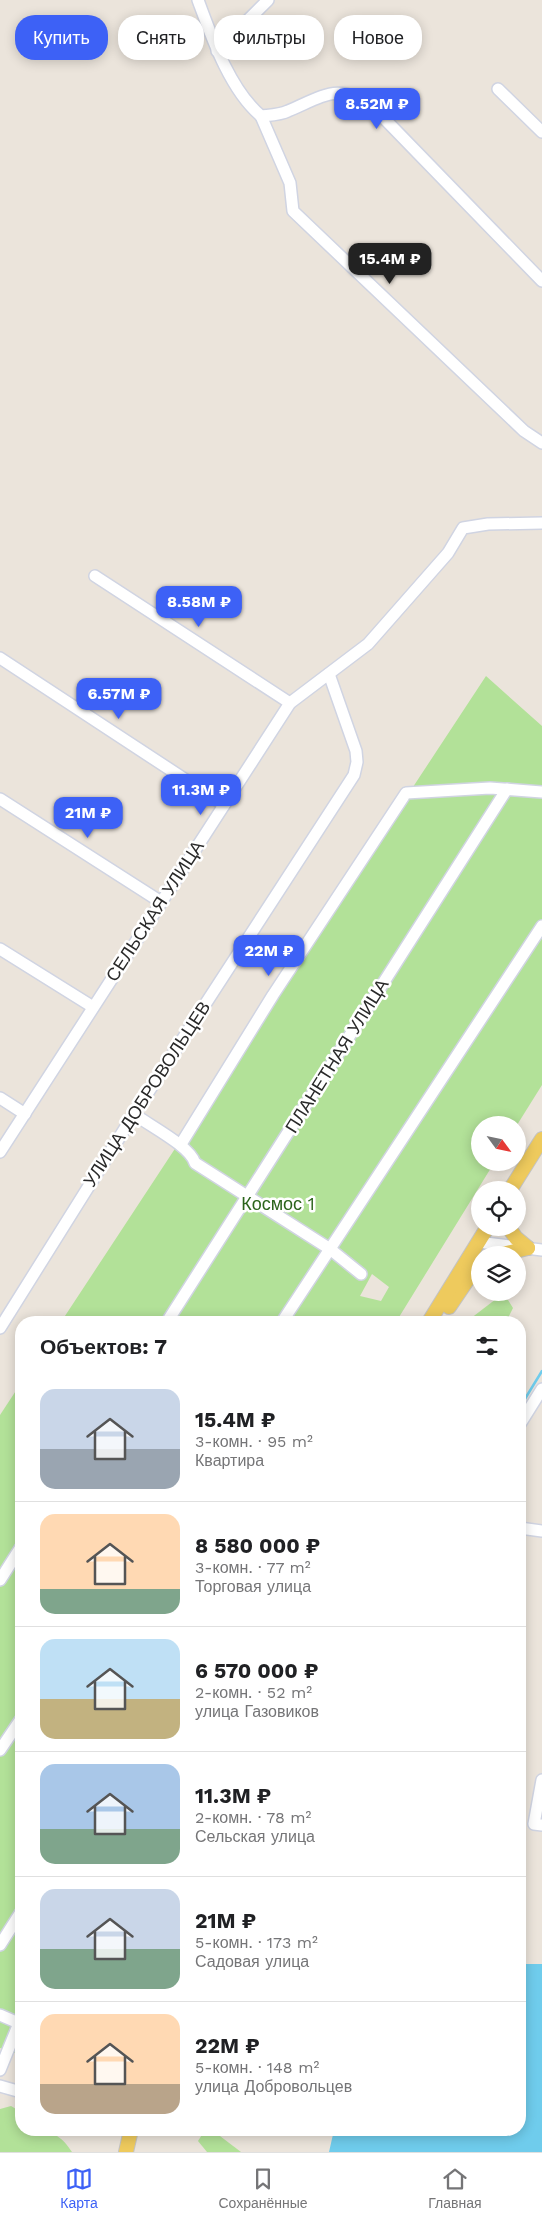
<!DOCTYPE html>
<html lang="ru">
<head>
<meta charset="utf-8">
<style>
	:root { --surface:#fff; --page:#f6f6f6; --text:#202124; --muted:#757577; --line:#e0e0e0; --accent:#3d61f6 }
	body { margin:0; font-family:"Work Sans",sans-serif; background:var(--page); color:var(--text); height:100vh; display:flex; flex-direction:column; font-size:19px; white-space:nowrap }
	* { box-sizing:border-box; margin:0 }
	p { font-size:16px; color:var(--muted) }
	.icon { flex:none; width:28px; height:28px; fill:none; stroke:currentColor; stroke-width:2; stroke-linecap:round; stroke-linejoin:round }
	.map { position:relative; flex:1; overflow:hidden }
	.side { position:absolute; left:15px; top:1316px; width:511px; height:820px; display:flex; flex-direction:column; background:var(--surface); border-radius:20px; box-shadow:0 2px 12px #0003 }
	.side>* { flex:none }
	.hud { position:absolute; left:15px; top:15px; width:512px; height:45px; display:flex; gap:10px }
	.needle { width:32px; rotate:123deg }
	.tools { position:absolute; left:471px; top:1116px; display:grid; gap:10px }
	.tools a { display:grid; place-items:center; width:55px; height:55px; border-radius:50%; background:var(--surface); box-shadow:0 2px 12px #0003; font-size:25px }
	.price { position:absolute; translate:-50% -42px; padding:0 11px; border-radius:10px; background:var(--accent); color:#fff; font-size:16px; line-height:32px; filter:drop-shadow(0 1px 2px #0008) }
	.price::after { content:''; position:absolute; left:50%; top:30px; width:15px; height:11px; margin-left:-8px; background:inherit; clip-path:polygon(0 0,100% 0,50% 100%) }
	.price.selected { background:#222; color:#fff }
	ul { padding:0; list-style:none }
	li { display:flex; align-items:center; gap:15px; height:125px; padding:0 25px }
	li+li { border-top:1px solid var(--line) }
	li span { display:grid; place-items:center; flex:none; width:140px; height:100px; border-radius:15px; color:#555 }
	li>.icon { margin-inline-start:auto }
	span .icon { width:60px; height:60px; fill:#fffc; stroke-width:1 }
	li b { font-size:21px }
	h2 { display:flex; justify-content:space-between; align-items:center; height:60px; padding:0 25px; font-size:21px }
	.chip { padding:0 18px; border-radius:20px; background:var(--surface); box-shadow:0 2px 12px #0003; font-size:18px; line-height:45px }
	.chip.selected { background:var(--accent); color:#fff }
	.menu { display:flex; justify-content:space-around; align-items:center; height:70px; border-top:1px solid var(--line); background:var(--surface); font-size:14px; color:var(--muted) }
	.menu a { display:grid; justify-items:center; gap:2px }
	.menu .selected { color:var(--accent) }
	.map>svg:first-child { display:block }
</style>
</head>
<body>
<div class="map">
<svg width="542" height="2152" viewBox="0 0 542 2152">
	<rect width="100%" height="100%" fill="#ebe4db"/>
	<g fill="#b2e198" fill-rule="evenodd">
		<path d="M 486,676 L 542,726 L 542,1085 L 517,1125 L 480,1125 L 480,1162 L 494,1163 L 396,1322 L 61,1322 ZM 372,1274 L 389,1287 L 381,1301 L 360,1296 Z"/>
		<polygon points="496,1299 508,1300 513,1308 506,1322 466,1322"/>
		<polygon points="21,1383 21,2055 0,2048 0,1415"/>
		<path d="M 11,2106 L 21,2112 L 21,2130 C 45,2130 58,2130 72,2152 L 0,2152 L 0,2109 Z"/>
		<polygon points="205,2130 212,2130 241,2152 207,2152 198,2141"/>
	</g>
	<polygon fill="#6fccec" points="520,1964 542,1964 542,2152 329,2152 334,2130 520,2130"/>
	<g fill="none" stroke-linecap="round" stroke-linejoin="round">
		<polyline stroke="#6fccec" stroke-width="2.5" points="520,1407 542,1371"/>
		<g stroke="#d0d4e2" stroke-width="14">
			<g id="minor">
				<path d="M 198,0 C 212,38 230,90 261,116 C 270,115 280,115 288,111 C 324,96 339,81 375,109 L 542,281"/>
				<polyline points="217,51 268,0"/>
				<polyline points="498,89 542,132"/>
				<polyline points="261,116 290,183 293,211 524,431 542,443"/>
				<polyline points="95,576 290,703"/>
				<polyline points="0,658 224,805"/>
				<polyline points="0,799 161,902"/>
				<polyline points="0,949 93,1007"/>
				<polyline points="0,1098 25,1114"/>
				<path d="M 134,1114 C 150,1126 190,1146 195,1163 L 330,1249 L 361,1274"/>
				<polyline points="181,1144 273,995 406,793 490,788 542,792"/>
				<polyline points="0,1152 290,703 368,644 448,553 463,528 488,524 542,523"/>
				<polyline points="478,1242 542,1250"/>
				<polyline points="167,1322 507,789"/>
				<polyline points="282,1322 542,926"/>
				<polyline points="0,1328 134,1114 354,775 357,762 356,751 329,674"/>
				<polyline points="520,1424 542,1389"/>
				<polyline points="520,1528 542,1531"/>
				<polyline points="0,1580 21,1547"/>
				<polyline points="0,1750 21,1719"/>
				<polyline points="542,1780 534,1824 542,1825"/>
				<polyline points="0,1945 21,1912"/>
				<polyline points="0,2015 21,2024"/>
				<polyline points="0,2070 19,2023"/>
				<polyline points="0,2086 21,2092"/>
			</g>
		</g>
		<g stroke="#c3c3c3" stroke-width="16">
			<g id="major">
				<polyline points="510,1190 542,1139"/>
				<polyline points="509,1228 516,1238 528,1248"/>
				<polyline points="498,1255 528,1248"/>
				<polyline points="449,1307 474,1270 480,1264"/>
				<polyline points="429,1322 487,1228"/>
				<polyline points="126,2152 131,2130"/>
			</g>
		</g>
		<use href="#minor" stroke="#fff" stroke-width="11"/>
		<use href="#major" stroke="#eeca5d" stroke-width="14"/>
	</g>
	<g text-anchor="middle" stroke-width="5" stroke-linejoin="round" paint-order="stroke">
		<g font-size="18" fill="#292929" stroke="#fff">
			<text transform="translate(155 911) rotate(-57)" y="6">СЕЛЬСКАЯ УЛИЦА</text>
			<text transform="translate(337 1056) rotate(-58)" y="6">ПЛАНЕТНАЯ УЛИЦА</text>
			<text transform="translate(147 1094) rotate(-57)" y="6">УЛИЦА ДОБРОВОЛЬЦЕВ</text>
		</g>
		<g font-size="18" fill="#2b641b" stroke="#fff">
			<text x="278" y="1210">Космос 1</text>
		</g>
	</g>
</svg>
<div class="tools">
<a><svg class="needle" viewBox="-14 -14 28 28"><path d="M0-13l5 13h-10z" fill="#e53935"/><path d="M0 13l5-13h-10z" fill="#757577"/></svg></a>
<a><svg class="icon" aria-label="locate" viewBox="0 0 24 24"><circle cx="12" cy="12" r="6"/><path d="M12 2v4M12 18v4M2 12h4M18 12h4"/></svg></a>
<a><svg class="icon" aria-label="layers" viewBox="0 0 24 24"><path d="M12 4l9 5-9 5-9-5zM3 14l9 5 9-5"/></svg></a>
</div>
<b class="price" style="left:377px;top:130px">8.52M ₽</b>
<b class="price selected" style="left:390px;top:285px">15.4M ₽</b>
<b class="price" style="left:199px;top:628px">8.58M ₽</b>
<b class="price" style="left:119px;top:720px">6.57M ₽</b>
<b class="price" style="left:201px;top:816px">11.3M ₽</b>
<b class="price" style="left:88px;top:839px">21M ₽</b>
<b class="price" style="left:269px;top:977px">22M ₽</b>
<div class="hud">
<a class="chip selected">Купить</a>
<a class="chip">Снять</a>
<a class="chip">Фильтры</a>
<a class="chip">Новое</a>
</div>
<section class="side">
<h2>Объектов: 7<svg class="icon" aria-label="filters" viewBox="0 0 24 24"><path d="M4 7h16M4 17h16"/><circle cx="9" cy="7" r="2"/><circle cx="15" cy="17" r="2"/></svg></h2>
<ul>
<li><span style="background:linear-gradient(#c9d6e8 60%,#9aa5b1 0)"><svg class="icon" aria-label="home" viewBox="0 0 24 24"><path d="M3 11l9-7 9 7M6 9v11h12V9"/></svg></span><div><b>15.4M ₽</b><p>3-комн. · 95 m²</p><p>Квартира</p></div></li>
<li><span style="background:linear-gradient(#ffd9b3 75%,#7fa58c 0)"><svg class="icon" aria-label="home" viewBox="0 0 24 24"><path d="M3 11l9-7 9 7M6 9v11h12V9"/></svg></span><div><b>8 580 000 ₽</b><p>3-комн. · 77 m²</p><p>Торговая улица</p></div></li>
<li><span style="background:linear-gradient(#bfe0f5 60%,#c2b280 0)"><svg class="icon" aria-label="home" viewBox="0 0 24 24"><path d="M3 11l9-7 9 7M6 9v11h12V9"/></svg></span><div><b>6 570 000 ₽</b><p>2-комн. · 52 m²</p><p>улица Газовиков</p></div></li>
<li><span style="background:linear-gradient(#a9c7e8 65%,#7fa58c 0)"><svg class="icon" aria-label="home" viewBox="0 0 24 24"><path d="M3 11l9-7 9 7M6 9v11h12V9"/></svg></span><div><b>11.3M ₽</b><p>2-комн. · 78 m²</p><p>Сельская улица</p></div></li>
<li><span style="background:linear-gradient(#c9d6e8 60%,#7fa58c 0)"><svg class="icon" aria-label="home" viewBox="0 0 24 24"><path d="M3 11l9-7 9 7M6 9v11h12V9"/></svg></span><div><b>21M ₽</b><p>5-комн. · 173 m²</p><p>Садовая улица</p></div></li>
<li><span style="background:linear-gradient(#ffd9b3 70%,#b9a48a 0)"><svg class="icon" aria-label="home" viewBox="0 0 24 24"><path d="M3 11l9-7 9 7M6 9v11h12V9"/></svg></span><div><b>22M ₽</b><p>5-комн. · 148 m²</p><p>улица Добровольцев</p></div></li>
</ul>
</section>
</div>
<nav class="menu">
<a class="selected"><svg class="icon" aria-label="map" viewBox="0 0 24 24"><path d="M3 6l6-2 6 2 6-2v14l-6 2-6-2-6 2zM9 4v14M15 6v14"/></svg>Карта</a>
<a><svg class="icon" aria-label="saved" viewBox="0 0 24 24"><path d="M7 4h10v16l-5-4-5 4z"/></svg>Сохранённые</a>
<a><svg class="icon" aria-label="home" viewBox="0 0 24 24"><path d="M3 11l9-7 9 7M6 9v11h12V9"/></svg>Главная</a>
</nav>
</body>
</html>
